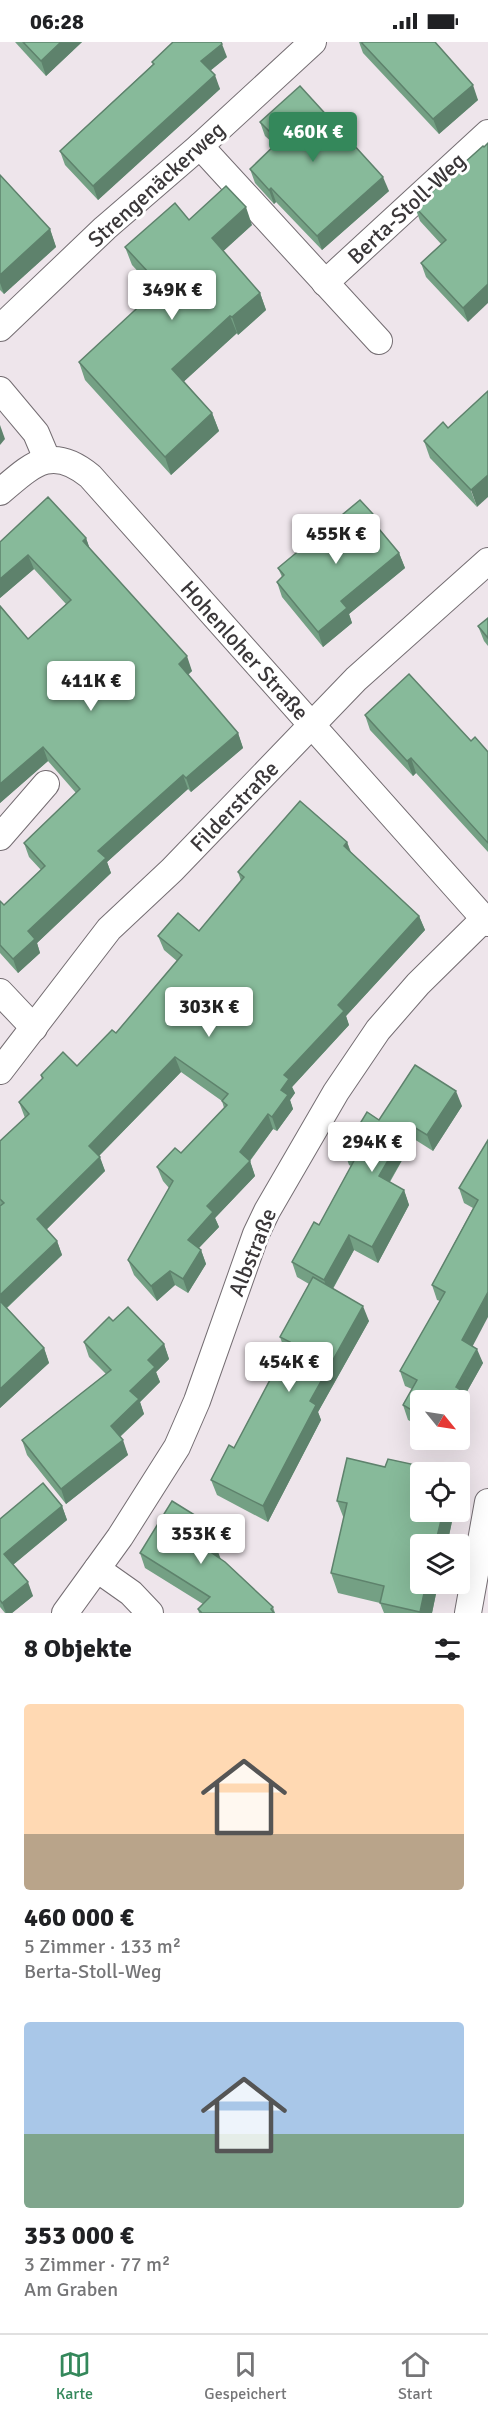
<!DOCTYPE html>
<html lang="de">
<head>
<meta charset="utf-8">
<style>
	:root { --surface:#fff; --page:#f6f6f6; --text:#202124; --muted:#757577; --line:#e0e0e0; --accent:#34885b }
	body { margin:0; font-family:Signika,sans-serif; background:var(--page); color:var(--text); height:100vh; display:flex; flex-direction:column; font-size:22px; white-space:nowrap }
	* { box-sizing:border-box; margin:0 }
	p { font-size:20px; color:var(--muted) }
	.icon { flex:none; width:33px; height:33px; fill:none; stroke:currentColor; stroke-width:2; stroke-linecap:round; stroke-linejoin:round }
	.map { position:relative; height:1571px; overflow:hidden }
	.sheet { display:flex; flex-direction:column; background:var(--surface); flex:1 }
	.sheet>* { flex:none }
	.needle { width:39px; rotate:120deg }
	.controls { position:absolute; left:410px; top:1348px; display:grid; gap:12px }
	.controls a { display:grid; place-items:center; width:60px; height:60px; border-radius:6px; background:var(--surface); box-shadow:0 6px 24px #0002; font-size:30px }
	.price { position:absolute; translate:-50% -51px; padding:0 14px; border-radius:6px; background:#fff; color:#222; font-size:20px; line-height:39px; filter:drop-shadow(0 2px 3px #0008) }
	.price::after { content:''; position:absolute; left:50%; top:36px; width:18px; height:14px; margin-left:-9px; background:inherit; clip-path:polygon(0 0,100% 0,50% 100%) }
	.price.selected { background:var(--accent); color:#fff }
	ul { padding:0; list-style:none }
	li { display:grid; align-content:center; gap:12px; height:318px; padding:0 24px }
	li span { display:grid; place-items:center; height:186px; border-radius:6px; color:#555 }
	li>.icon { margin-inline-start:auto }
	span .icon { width:108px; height:108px; fill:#fffc; stroke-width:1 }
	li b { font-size:26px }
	h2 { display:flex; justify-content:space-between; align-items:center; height:72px; padding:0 24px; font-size:26px }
	.status { display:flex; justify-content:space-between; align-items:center; height:42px; padding:0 30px; background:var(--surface); direction:ltr }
	.status svg { height:16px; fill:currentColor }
	.tab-bar { display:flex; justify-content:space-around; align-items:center; height:84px; border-top:2px solid var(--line); background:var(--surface); font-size:16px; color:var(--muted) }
	.tab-bar a { display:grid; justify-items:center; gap:3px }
	.tab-bar .selected { color:var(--accent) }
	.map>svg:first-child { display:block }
</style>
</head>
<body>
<div class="status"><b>06:28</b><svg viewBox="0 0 49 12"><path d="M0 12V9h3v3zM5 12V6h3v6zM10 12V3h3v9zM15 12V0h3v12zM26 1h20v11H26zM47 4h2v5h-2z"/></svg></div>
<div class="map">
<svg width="488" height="1571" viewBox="0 0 488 1571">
	<rect width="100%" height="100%" fill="#eee5eb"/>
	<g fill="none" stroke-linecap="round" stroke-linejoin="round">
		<g stroke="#746d72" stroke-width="28">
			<g id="street">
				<polyline points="200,104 379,299"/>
				<polyline points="325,241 488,91"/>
				<polyline points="0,286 105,186 200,104 313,0"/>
				<polyline points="0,348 36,391 47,417"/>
				<path d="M 0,450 C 32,423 51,402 90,434 L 488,881"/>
				<polyline points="0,795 46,742"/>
				<polyline points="0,950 34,986"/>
				<polyline points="0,1029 109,887 172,828 356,637 488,519"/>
				<polyline points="97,1527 131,1551 150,1571"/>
				<polyline points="65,1571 120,1495 177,1405 197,1359 256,1192 267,1169 336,1050 378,988 418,942 484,877"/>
				<polyline points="468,1571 488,1460"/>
			</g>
		</g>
		<use href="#street" stroke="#fff" stroke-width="26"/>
	</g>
	<g fill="#74a084">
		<polygon points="15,0 82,0 46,34"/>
		<polygon points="359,0 435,0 478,58 439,92 363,11"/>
		<polygon points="227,15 210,29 220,47 98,158 65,123 60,109 153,22 152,20"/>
		<polygon points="260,80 389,149 322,208 276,160 274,162 255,141 250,127 275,103 265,94"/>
		<polygon points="483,104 468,280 426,235 421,221 441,202 420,179 415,165"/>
		<polygon points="0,133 50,187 56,205 4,252 0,248"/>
		<polygon points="189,178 252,183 223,209 260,251 266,268 238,293 237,291 184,339 212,371 219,389 171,433 85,338 79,320 156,249 132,223 125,205"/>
		<polygon points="448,386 477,465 430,416 424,399"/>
		<polygon points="378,485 399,511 405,526 349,572 352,581 323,605 282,555 277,540 282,535 278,526"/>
		<polygon points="86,496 90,508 192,629 188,633 238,691 243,706 191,750 188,747 107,820 111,831 37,901 40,911 18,931 0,911 0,859 4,863 41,828 29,815 24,801 76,751 48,719 0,761 0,564 28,597 66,562 34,527 0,556 0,500"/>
		<polygon points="488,576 488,604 484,599 478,584"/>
		<polygon points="365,673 471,699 488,710 488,810 416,731 413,734 370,688"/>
		<polygon points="347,800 351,810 419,874 425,888 346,974 349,983 292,1045 295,1051 290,1058 293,1067 277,1089 273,1087 250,1119 255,1134 215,1176 219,1185 199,1206 201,1208 206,1222 188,1251 175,1243 157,1259 134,1233 128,1218 169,1146 163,1139 157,1125 181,1111 224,1066 222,1059 181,1030 99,1114 105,1129 46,1188 57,1199 62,1213 7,1266 44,1306 49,1321 0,1366 0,1099 25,1076 19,1060 42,1037 41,1033 77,1024 116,991 177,919 164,908 158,894 199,889 241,839 238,830"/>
		<polygon points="462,1064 433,1109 414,1097 390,1140 404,1148 409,1163 378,1221 354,1208 333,1247 369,1279 318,1370 321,1378 268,1480 217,1453 211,1438 234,1406 285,1309 280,1295 309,1242 297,1235 292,1220 319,1183 351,1124 349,1123 344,1108 379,1078"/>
		<polygon points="488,1098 472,1304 483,1321 465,1353 469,1365 420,1359 420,1384 408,1378 403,1363 412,1347 405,1344 400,1329 440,1259 437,1258 432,1243 473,1166 464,1161 459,1146"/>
		<polygon points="113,1279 164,1302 169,1317 156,1330 160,1340 140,1360 144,1372 120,1395 128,1413 66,1462 27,1413 22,1398 106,1332 89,1315 84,1300"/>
		<polygon points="385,1425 420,1431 454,1470 447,1503 420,1503 420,1542 438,1542 432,1571 384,1571 380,1561 338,1551 331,1531 344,1477 337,1459"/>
		<polygon points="62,1464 67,1478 13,1523 33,1554 12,1571 5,1571 0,1565 0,1477"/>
		<polygon points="206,1480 212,1495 209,1499 221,1517 273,1565 275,1571 199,1571 198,1567 203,1562 145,1526 140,1511"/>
	</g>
	<g fill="#5e826c">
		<polygon points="61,0 82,0 46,34 41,19"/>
		<polygon points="222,2 227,15 206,32 201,19"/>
		<polygon points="215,33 220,47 98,158 93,144"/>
		<polygon points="473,43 478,58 439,92 433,77"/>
		<polygon points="383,135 389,149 322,208 317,194"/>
		<polygon points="271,146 276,160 274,162 269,148"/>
		<polygon points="246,165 252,183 218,214 212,196"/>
		<polygon points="50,187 56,205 4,252 0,241 0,233"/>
		<polygon points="488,242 488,261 468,280 463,266"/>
		<polygon points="260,251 266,268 238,293 232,275"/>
		<polygon points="230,274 237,291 179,344 172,327"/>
		<polygon points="212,371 219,389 171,433 165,415"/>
		<polygon points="0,383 5,397 0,403"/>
		<polygon points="488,433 488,455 477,465 471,448"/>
		<polygon points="86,496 91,510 83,499"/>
		<polygon points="399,511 405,526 349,572 352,581 323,605 318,590 341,559"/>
		<polygon points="28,513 34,527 0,556 0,537"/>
		<polygon points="187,614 192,629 184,636 179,622"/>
		<polygon points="238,691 243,706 191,750 186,736"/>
		<polygon points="43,705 48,719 0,761 0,742"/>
		<polygon points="411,716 416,731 413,734 407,719"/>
		<polygon points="183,733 188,747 107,820 111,831 37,901 40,911 18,931 13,917 28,889 98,809"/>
		<polygon points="347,800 352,815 344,804"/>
		<polygon points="419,874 425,888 346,974 349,983 292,1045 295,1051 290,1058 293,1067 277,1089 272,1075 281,1048 284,1033 338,963"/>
		<polygon points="175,1015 181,1030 94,1119 89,1104"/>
		<polygon points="456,1049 462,1064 433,1109 427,1093"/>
		<polygon points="268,1072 273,1087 248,1121 250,1119 255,1134 215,1176 219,1185 193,1212 188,1198 240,1110"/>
		<polygon points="409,1082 414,1097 384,1149 379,1134"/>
		<polygon points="100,1115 105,1129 42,1192 37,1177"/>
		<polygon points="404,1148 409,1163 378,1221 372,1205"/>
		<polygon points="349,1193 354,1208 329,1253 324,1238"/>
		<polygon points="57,1199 62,1213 2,1270 0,1264 0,1253"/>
		<polygon points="201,1208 206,1222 188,1251 183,1237"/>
		<polygon points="170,1229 175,1243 157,1259 151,1244"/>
		<polygon points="488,1250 488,1275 468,1313 462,1298"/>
		<polygon points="363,1264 369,1279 318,1370 321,1378 268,1480 263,1464 310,1359"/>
		<polygon points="164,1302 169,1317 156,1330 160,1340 140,1360 144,1372 116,1398 111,1384 148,1318"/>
		<polygon points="44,1306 49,1321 0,1366 0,1347"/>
		<polygon points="477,1307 483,1321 465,1353 469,1365 459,1382 459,1359 456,1345"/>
		<polygon points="123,1398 128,1413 66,1462 61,1447"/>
		<polygon points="62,1464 67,1478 9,1526 4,1512"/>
		<polygon points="443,1470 454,1470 447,1503 435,1503"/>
		<polygon points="206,1480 212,1495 204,1507 198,1493"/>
		<polygon points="216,1504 221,1518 212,1511"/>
		<polygon points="28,1540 33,1554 12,1571 6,1571 2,1561"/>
		<polygon points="426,1542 438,1542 432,1571 420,1571"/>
	</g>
	<g fill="#87ba9a" stroke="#5e826c" stroke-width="1.5">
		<polygon points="23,0 61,0 41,19"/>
		<polygon points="173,0 221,0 222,2 201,19 215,33 93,144 60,109 154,22 152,20"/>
		<polygon points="361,0 435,0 473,43 433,77"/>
		<polygon points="300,44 383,135 317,194 271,146 269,148 250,127 279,99 260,80"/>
		<polygon points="488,101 488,242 463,266 421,221 446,198 415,165 483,104 484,105"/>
		<polygon points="0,133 50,187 0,233"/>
		<polygon points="226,144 246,165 212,196 260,251 232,275 230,274 172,327 212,371 165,415 79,320 161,244 125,205 175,161 189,178"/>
		<polygon points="488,349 488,433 471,448 424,399 443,380 448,386"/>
		<polygon points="48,455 86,496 83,499 187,614 179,622 238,691 186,736 183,733 98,809 106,816 28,889 35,897 13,917 0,903 0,859 4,863 45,824 24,801 80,747 43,705 0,742 0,564 28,597 71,558 28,513 0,537 0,500"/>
		<polygon points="360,458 373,472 374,481 399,511 341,559 347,566 318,590 277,540 284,533 278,526"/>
		<polygon points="488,576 488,596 478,584"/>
		<polygon points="409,632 471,699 475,695 488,710 488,801 411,716 407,719 365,673"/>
		<polygon points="300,759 347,800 344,804 419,874 338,963 344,969 284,1033 289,1037 281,1048 288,1053 272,1075 268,1072 240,1110 250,1119 207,1164 213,1170 188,1198 201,1208 183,1237 170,1229 151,1244 128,1218 173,1139 157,1125 175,1106 181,1111 227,1063 222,1059 228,1052 175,1015 89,1104 100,1115 37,1177 57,1199 0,1253 0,1164 4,1161 0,1157 0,1099 29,1072 19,1060 43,1036 41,1033 63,1010 77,1024 112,988 116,991 182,913 158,894 178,871 199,889 244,835 238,830"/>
		<polygon points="415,1023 456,1049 427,1093 409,1082 379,1134 404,1148 372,1205 349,1193 324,1238 292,1220 314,1180 319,1183 356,1115 344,1108 367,1070 379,1078"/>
		<polygon points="488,1098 488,1250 462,1298 477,1307 456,1345 464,1350 459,1359 420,1359 420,1373 403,1363 417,1338 400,1329 445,1250 432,1243 478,1158 459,1146"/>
		<polygon points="313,1235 363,1264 310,1359 316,1363 263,1464 211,1438 229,1403 234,1406 290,1300 280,1295"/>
		<polygon points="0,1259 44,1306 0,1347"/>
		<polygon points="128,1265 164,1302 148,1318 155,1325 130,1349 139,1357 111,1384 123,1398 61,1447 22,1398 111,1328 84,1300 109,1275 113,1279"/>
		<polygon points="347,1416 385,1425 388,1417 434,1427 433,1431 420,1431 420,1470 443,1470 435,1503 420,1503 420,1542 426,1542 420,1570 380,1561 384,1544 331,1531 347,1461 337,1459"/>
		<polygon points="43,1441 62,1464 4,1512 28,1540 2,1561 0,1558 0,1477"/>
		<polygon points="172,1459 206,1480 198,1493 216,1504 212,1511 225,1520 273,1565 271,1567 274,1571 202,1571 198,1567 210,1555 140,1511"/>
	</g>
	<g text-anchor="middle" stroke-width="6" stroke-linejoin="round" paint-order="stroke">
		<g font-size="22" fill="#3a3739" stroke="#fff">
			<text transform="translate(156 142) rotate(-42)" y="8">Strengenäckerweg</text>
			<text transform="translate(406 166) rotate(-43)" y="8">Berta-Stoll-Weg</text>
			<text transform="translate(245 608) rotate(48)" y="8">Hohenloher Straße</text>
			<text transform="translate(234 764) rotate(-46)" y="8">Filderstraße</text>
			<text transform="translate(252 1210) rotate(-68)" y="8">Albstraße</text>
		</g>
	</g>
</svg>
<div class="controls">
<a><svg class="needle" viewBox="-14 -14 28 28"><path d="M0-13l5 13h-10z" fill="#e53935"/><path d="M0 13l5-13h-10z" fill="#757577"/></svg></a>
<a><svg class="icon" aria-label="locate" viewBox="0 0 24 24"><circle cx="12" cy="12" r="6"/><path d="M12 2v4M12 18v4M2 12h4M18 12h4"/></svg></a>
<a><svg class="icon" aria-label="layers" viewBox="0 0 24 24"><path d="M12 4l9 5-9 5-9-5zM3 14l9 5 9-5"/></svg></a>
</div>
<b class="price selected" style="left:313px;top:121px">460K €</b>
<b class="price" style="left:172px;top:279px">349K €</b>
<b class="price" style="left:336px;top:523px">455K €</b>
<b class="price" style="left:91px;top:670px">411K €</b>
<b class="price" style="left:209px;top:996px">303K €</b>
<b class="price" style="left:372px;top:1131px">294K €</b>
<b class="price" style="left:289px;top:1351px">454K €</b>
<b class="price" style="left:201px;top:1523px">353K €</b>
</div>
<section class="sheet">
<h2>8 Objekte<svg class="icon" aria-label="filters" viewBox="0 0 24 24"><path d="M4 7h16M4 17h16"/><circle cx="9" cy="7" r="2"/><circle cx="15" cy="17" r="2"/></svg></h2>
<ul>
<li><span style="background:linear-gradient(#ffd9b3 70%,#b9a48a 0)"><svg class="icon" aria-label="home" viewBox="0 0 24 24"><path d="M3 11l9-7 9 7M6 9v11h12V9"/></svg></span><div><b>460 000 €</b><p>5 Zimmer · 133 m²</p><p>Berta-Stoll-Weg</p></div></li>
<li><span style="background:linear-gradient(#a9c7e8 60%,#7fa58c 0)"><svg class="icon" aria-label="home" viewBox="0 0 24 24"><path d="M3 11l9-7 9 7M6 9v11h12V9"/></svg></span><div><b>353 000 €</b><p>3 Zimmer · 77 m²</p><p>Am Graben</p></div></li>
</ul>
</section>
<nav class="tab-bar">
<a class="selected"><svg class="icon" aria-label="map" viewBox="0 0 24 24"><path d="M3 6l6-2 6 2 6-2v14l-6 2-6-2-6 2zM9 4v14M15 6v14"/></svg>Karte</a>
<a><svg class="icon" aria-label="saved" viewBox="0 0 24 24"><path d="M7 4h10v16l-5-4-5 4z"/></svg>Gespeichert</a>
<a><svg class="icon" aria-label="home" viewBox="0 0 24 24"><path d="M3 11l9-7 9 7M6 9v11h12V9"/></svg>Start</a>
</nav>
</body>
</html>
